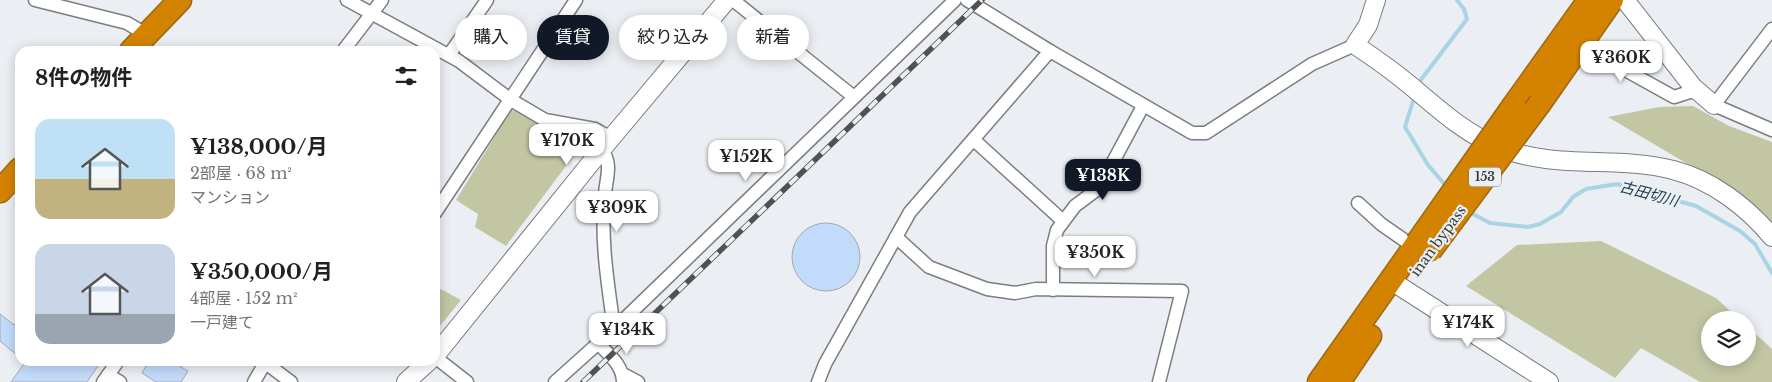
<!DOCTYPE html>
<html lang="ja">
<head>
<meta charset="utf-8">
<style>
	:root { --surface:#fff; --page:#f6f6f6; --text:#202124; --muted:#757577; --accent:#111827 }
	body { margin:0; font-family:"Libre Baskerville","Noto Sans JP",serif; background:var(--page); color:var(--text); height:100vh; display:flex; flex-direction:column; font-size:19px; white-space:nowrap }
	* { box-sizing:border-box; margin:0 }
	p { font-size:16px; color:var(--muted) }
	.icon { flex:none; width:28px; height:28px; fill:none; stroke:currentColor; stroke-width:2; stroke-linecap:round; stroke-linejoin:round }
	.map { position:relative; flex:1; overflow:hidden }
	.side { position:absolute; left:15px; top:46px; width:425px; height:320px; display:flex; flex-direction:column; background:var(--surface); border-radius:15px; box-shadow:0 2px 12px #0003 }
	.side>* { flex:none }
	.hud { position:absolute; left:455px; top:15px; width:475px; height:45px; display:flex; gap:10px }
	.fabs { position:absolute; left:1701px; top:311px; display:grid; gap:10px }
	.fabs a { display:grid; place-items:center; width:55px; height:55px; border-radius:50%; background:var(--surface); box-shadow:0 2px 12px #0003; font-size:25px }
	.price { position:absolute; translate:-50% -42px; padding:0 11px; border-radius:10px; background:#fff; color:#222; font-size:16px; line-height:32px; filter:drop-shadow(0 1px 2px #0008) }
	.price::after { content:''; position:absolute; left:50%; top:30px; width:15px; height:11px; margin-left:-8px; background:inherit; clip-path:polygon(0 0,100% 0,50% 100%) }
	.price.on { background:var(--accent); color:#fff }
	ul { padding:0; list-style:none }
	li { display:flex; align-items:center; gap:15px; height:125px; padding:0 20px }
	li span { display:grid; place-items:center; flex:none; width:140px; height:100px; border-radius:15px; color:#555 }
	li>.icon { margin-inline-start:auto }
	span .icon { width:60px; height:60px; fill:#fffc; stroke-width:1 }
	li b { font-size:21px }
	h2 { display:flex; justify-content:space-between; align-items:center; height:60px; padding:0 20px; font-size:21px }
	.chip { padding:0 18px; border-radius:22px; background:var(--surface); box-shadow:0 2px 12px #0003; font-size:18px; line-height:45px }
	.chip.on { background:var(--accent); color:#fff }
	.map>svg:first-child { display:block }
</style>
</head>
<body>
<div class="map">
<svg width="1772" height="382" viewBox="0 0 1772 382">
	<rect width="100%" height="100%" fill="#ebeef2"/>
	<g fill="#c2c6a3">
		<polygon points="1693,106 1729,126 1772,142 1772,228 1713,179 1608,117 1659,107"/>
		<polygon points="511,110 587,138 506,246 475,227 478,214 456,200"/>
		<polygon points="1601,241 1716,298 1740,320 1710,320 1710,358 1748,358 1748,327 1772,349 1772,382 1700,382 1641,348 1615,378 1466,286 1517,245"/>
		<polygon points="435,286 461,300 435,332"/>
	</g>
	<g fill="none" stroke-linecap="round" stroke-linejoin="round">
		<g stroke="#a8d4e5" stroke-width="4">
			<polyline points="1420,81 1467,19 1464,9 1457,0"/>
			<polyline points="1413,101 1405,127 1428,165 1446,186"/>
			<polyline points="1469,212 1490,223 1528,227 1540,224 1561,212 1573,197 1586,189 1617,184 1696,206 1740,231 1755,244 1772,273"/>
		</g>
	</g>
	<g fill="#c2dbfb" stroke="#a6a8ac">
		<circle cx="826" cy="257" r="34"/>
		<polygon points="0,314 14,325 20,317 18,356 0,341"/>
		<polygon points="26,361 91,361 98,366 87,382 11,382"/>
		<polygon points="149,361 171,361 188,371 181,382 156,382 142,373"/>
	</g>
	<g fill="none" stroke-linecap="round" stroke-linejoin="round">
		<g stroke="#7b7d81" stroke-width="15">
			<g id="street">
				<polyline points="35,0 127,23 147,35"/>
				<polyline points="347,0 459,61 511,100 545,120 595,129 611,138"/>
				<polyline points="733,0 854,97"/>
				<polyline points="967,0 1050,51 1192,133 1206,133 1312,64 1355,45"/>
				<polyline points="1772,29 1714,105 1772,130"/>
				<polyline points="1580,45 1674,97 1696,90"/>
				<polyline points="343,51 382,0"/>
				<polyline points="449,55 487,0"/>
				<polyline points="974,140 1063,221"/>
				<path d="M 602,149 C 612,165 607,175 605,193 C 600,239 608,284 614,329"/>
				<polyline points="1358,203 1381,224 1414,247"/>
				<polyline points="435,213 576,0"/>
				<polyline points="896,237 929,267 987,289 1015,293 1036,289 1182,291 1159,382"/>
				<polyline points="1053,290 1053,246 1057,230 1075,206 1099,188 1143,106"/>
				<path d="M 598,343 C 608,354 623,365 623,382"/>
				<polyline points="435,357 467,382"/>
				<polyline points="263,361 291,382"/>
				<polyline points="623,374 638,382"/>
				<polyline points="108,375 120,382"/>
				<polyline points="103,382 118,361"/>
				<polyline points="254,382 265,363"/>
				<polyline points="555,382 614,329 955,0"/>
				<polyline points="818,382 825,364 910,212 1050,51"/>
			</g>
		</g>
		<g stroke="#7b7d81" stroke-width="20">
			<g id="secondary">
				<path d="M 1376,0 L 1368,25 L 1355,45 C 1367,53 1380,62 1392,71 C 1427,97 1456,129 1496,146 C 1554,171 1615,155 1673,170 C 1712,180 1747,207 1772,237"/>
				<polyline points="1625,0 1693,87 1714,105"/>
				<polyline points="1390,280 1549,382"/>
				<polyline points="435,356 602,149 727,0"/>
				<polyline points="406,382 429,361"/>
			</g>
		</g>
		<g stroke="#9d6915" stroke-width="25">
			<g id="highway">
				<polyline points="131,51 180,0"/>
				<polyline points="1540,103 1612,0"/>
				<polyline points="1514,105 1589,0"/>
				<polyline points="0,191 20,169"/>
				<polyline points="1319,382 1417,243"/>
				<polyline points="1339,382 1370,336"/>
			</g>
		</g>
		<use href="#street" stroke="#fff" stroke-width="12"/>
		<use href="#secondary" stroke="#fff" stroke-width="18"/>
		<use href="#highway" stroke="#d38300" stroke-width="22"/>
		<g stroke="#505152" stroke-width="5.5">
			<polyline id="rail" points="583,382 982,0"/>
		</g>
		<use href="#rail" stroke="#ebeef2" stroke-width="4" stroke-dasharray="11" stroke-linecap="butt"/>
		<g stroke="#9d6915" stroke-width="25" stroke-linecap="butt">
			<g id="highway-bridge">
				<polyline points="1417,243 1514,105"/>
				<polyline points="1430,251 1540,103"/>
			</g>
		</g>
		<use href="#highway-bridge" stroke="#d38300" stroke-width="22"/>
	</g>
	<g text-anchor="middle" stroke-width="4.5" stroke-linejoin="round" paint-order="stroke">
		<rect fill="#ebeef2" stroke="#6e7072" stroke-width="1" x="1469" y="167.5" width="32" height="19" rx="4"/>
		<g font-size="12" font-weight="bold" fill="#393a3b">
			<text x="1485" y="181">153</text>
		</g>
		<g font-size="14" fill="#393a3b" stroke="#ebeef2">
			<text transform="translate(1438 241) rotate(-54)" y="5">inan bypass</text>
		</g>
		<g font-size="15" font-style="italic" fill="#133b48" stroke="#ebeef2">
			<text transform="translate(1649 194) rotate(15)" y="5">古田切川</text>
		</g>
	</g>
</svg>
<div class="fabs">
<a><svg class="icon" aria-label="layers" viewBox="0 0 24 24"><path d="M12 4l9 5-9 5-9-5zM3 14l9 5 9-5"/></svg></a>
</div>
<b class="price" style="left:1621px;top:83px">¥360K</b>
<b class="price" style="left:567px;top:166px">¥170K</b>
<b class="price" style="left:746px;top:182px">¥152K</b>
<b class="price on" style="left:1103px;top:201px">¥138K</b>
<b class="price" style="left:617px;top:233px">¥309K</b>
<b class="price" style="left:1095px;top:278px">¥350K</b>
<b class="price" style="left:1468px;top:348px">¥174K</b>
<b class="price" style="left:627px;top:355px">¥134K</b>
<div class="hud">
<a class="chip">購入</a>
<a class="chip on">賃貸</a>
<a class="chip">絞り込み</a>
<a class="chip">新着</a>
</div>
<section class="side">
<h2>8件の物件<svg class="icon" aria-label="filters" viewBox="0 0 24 24"><path d="M4 7h16M4 17h16"/><circle cx="9" cy="7" r="2"/><circle cx="15" cy="17" r="2"/></svg></h2>
<ul>
<li><span style="background:linear-gradient(#bfe0f5 60%,#c2b280 0)"><svg class="icon" aria-label="home" viewBox="0 0 24 24"><path d="M3 11l9-7 9 7M6 9v11h12V9"/></svg></span><div><b>¥138,000/月</b><p>2部屋 · 68 m²</p><p>マンション</p></div></li>
<li><span style="background:linear-gradient(#c9d6e8 70%,#9aa5b1 0)"><svg class="icon" aria-label="home" viewBox="0 0 24 24"><path d="M3 11l9-7 9 7M6 9v11h12V9"/></svg></span><div><b>¥350,000/月</b><p>4部屋 · 152 m²</p><p>一戸建て</p></div></li>
</ul>
</section>
</div>
</body>
</html>
